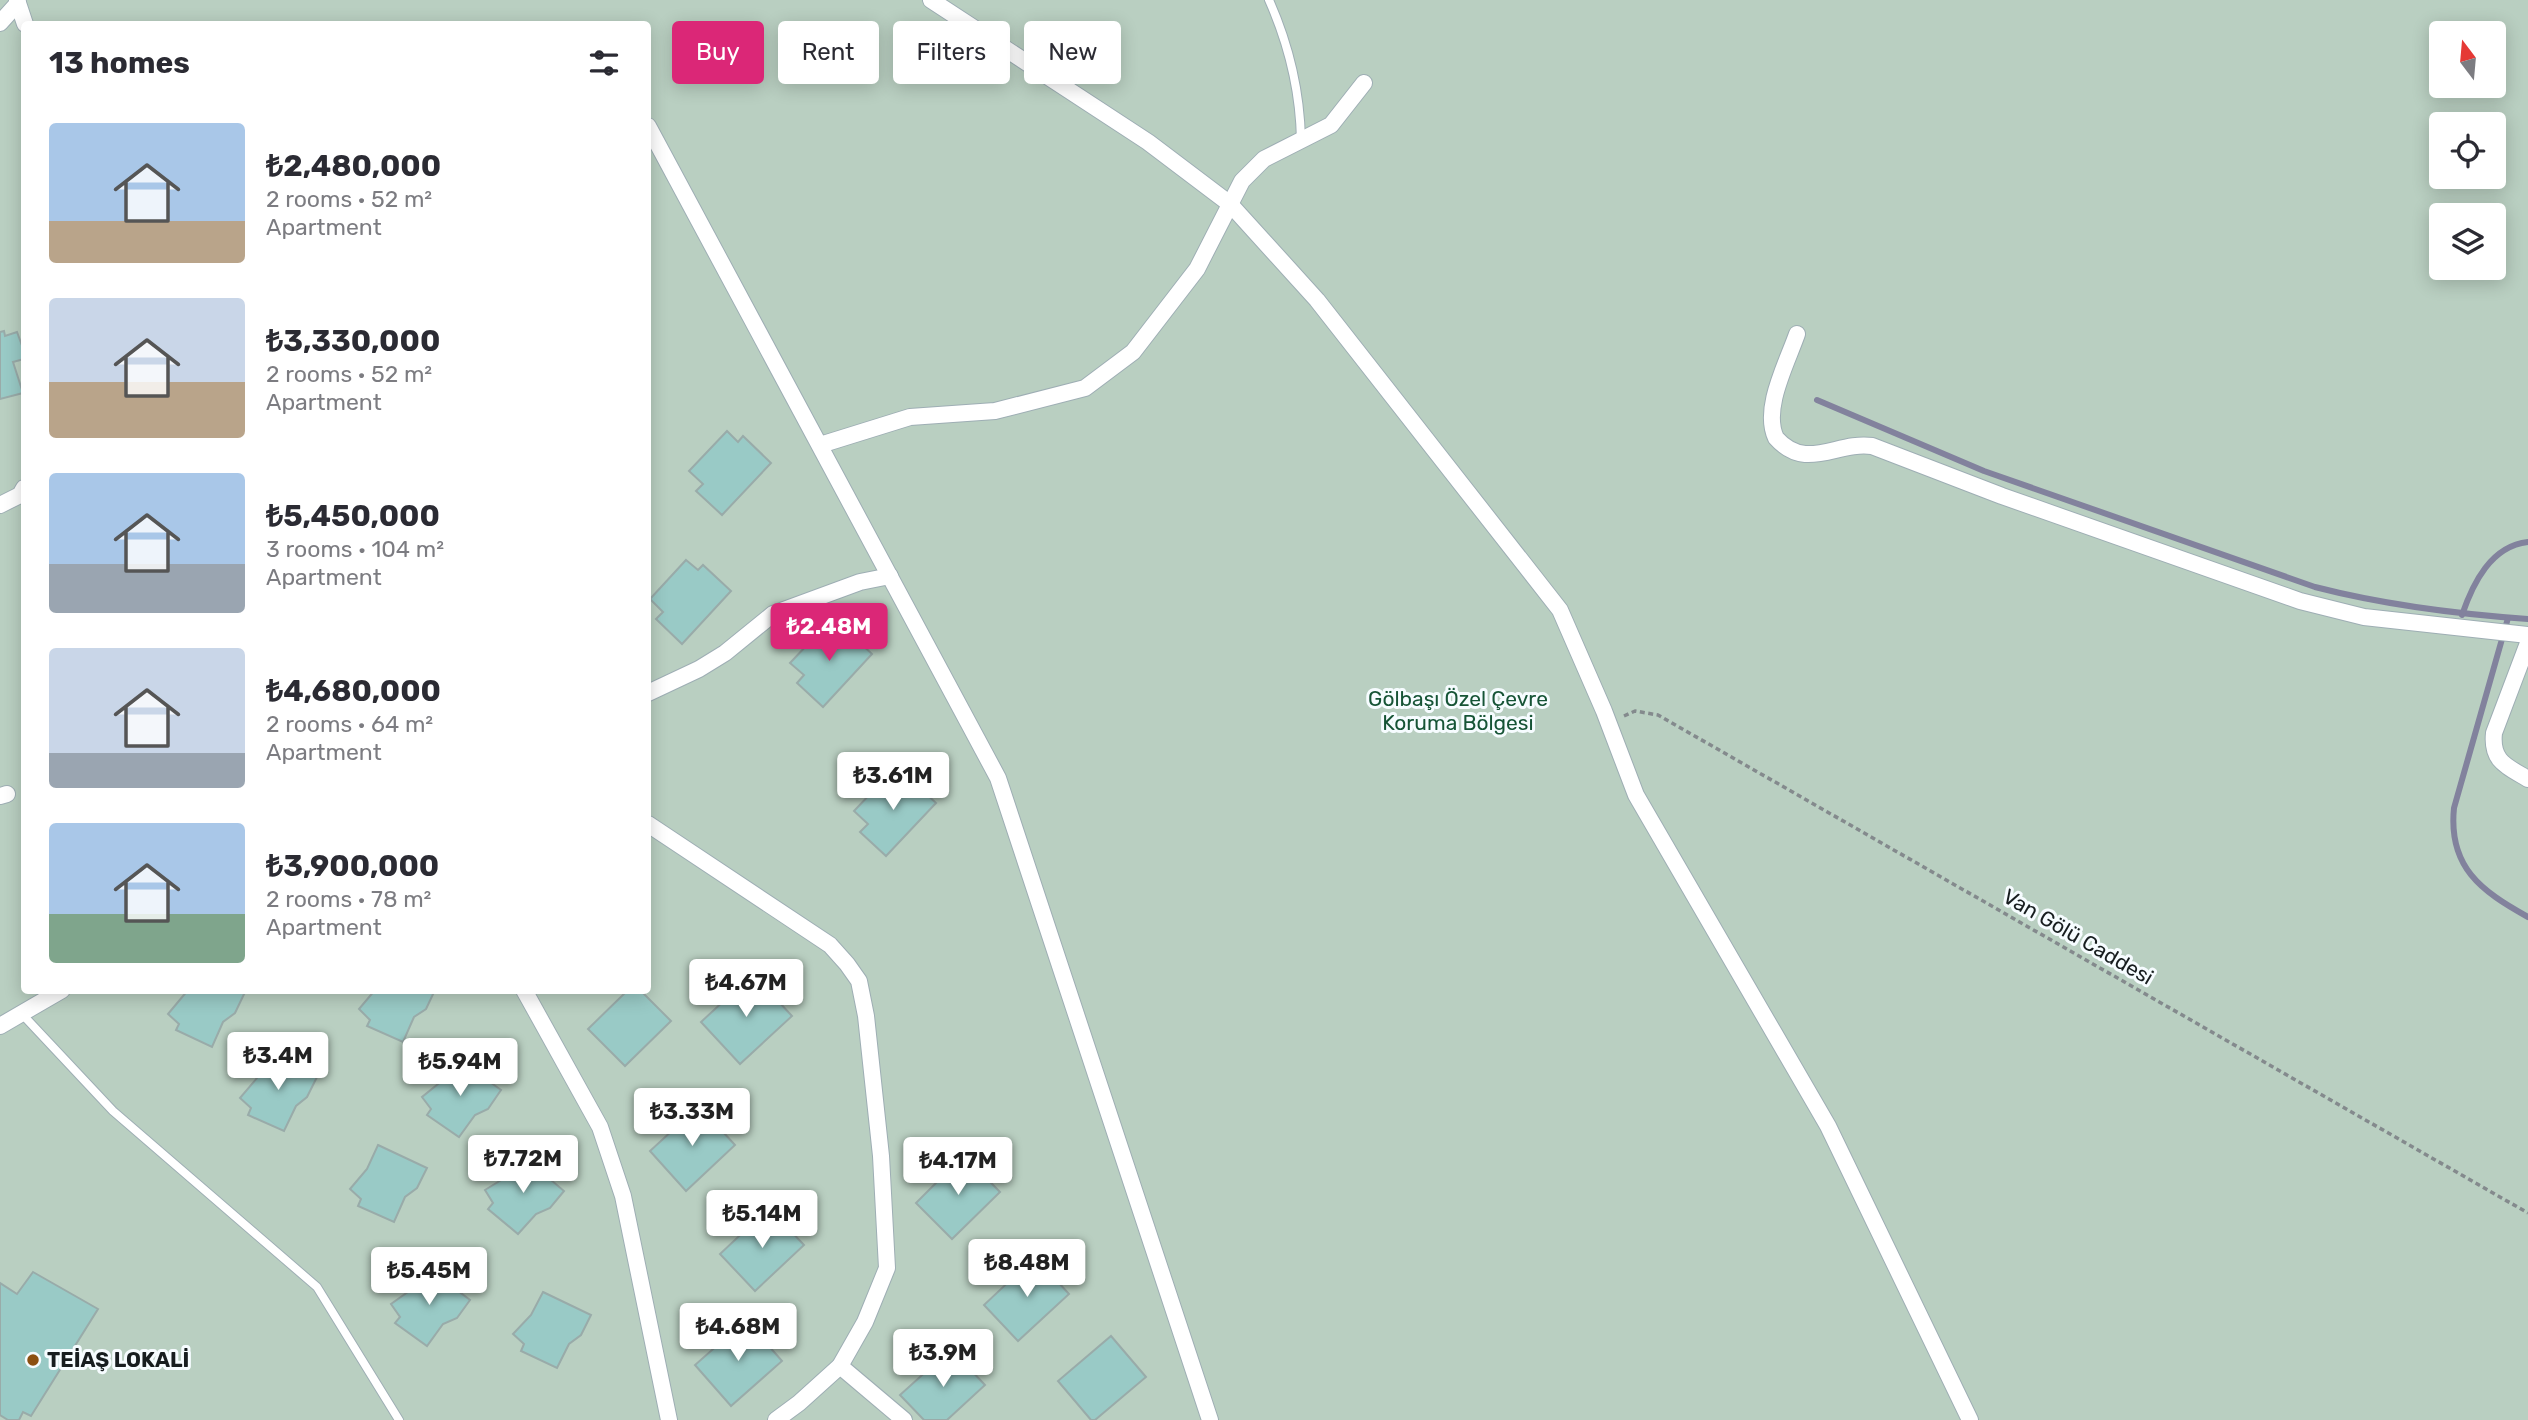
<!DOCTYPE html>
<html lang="en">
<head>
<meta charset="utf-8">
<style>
	:root { --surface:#fff; --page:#f7f7f7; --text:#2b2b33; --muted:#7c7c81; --accent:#db2777 }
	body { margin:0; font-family:Rubik,sans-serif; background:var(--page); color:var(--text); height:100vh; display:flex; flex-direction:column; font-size:26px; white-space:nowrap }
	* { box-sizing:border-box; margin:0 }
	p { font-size:23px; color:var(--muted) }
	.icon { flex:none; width:38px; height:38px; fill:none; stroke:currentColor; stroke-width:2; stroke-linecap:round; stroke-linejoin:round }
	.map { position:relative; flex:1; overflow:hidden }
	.side { position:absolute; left:21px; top:21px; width:630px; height:973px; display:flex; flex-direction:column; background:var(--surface); border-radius:7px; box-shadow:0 4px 18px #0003 }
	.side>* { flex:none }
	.guide { position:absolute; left:672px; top:21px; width:665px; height:63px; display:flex; gap:14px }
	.needle { width:46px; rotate:344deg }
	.fabs { position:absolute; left:2429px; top:21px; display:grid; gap:14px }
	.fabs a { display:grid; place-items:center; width:77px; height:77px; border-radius:7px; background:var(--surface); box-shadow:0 4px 18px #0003; font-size:35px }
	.price { position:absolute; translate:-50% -60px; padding:0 16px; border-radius:7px; background:#fff; color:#222; font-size:23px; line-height:46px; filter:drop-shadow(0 2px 4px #0008) }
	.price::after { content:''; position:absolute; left:50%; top:42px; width:21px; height:16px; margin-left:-10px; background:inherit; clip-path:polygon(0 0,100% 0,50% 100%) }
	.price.on { background:var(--accent); color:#fff }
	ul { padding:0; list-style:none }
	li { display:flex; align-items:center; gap:21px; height:175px; padding:0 28px }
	li span { display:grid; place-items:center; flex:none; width:196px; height:140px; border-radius:7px; color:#555 }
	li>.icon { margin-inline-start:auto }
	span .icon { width:84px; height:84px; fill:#fffc; stroke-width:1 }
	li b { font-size:30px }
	h2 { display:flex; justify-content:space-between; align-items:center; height:84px; padding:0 28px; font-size:30px }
	.tag { padding:0 24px; border-radius:7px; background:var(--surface); box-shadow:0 4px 18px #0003; font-size:24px; line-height:63px }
	.tag.on { background:var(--accent); color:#fff }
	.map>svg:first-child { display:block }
</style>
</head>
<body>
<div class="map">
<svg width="2528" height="1420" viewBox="0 0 2528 1420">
	<rect width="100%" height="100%" fill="#f6fcff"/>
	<path fill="#b9cfc1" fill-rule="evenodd" d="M 0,0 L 2528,0 L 2528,1420 L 0,1420 ZM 24,24 L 648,24 L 648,990 L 24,990 ZM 2441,33 L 2494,33 L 2494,86 L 2441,86 ZM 2441,124 L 2494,124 L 2494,177 L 2441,177 ZM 2441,215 L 2494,215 L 2494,268 L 2441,268 Z"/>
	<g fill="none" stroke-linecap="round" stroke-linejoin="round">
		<g stroke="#82829d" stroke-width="6">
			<path d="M 1817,400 L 1984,471 L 2315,587 C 2385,605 2456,614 2528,619"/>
			<path d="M 2462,615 C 2473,583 2491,546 2528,542"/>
			<path d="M 2508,618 L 2454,808 C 2448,867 2481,891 2528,917"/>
		</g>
	</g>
	<g fill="#99cac6" stroke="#99aba9" stroke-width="2">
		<polygon points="4,331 5,336 17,332 24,351 24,359 13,362 23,393 0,399 0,332"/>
		<polygon points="727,431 738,442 743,436 771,463 722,515 696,491 703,484 689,471"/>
		<polygon points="686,560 698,570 703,565 731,591 682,644 656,619 663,612 650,599"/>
		<polygon points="828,623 839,634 844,628 872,654 823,707 797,683 804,675 790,663"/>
		<polygon points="891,772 903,782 908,777 936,803 886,856 860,832 868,824 854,811"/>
		<polygon points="753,974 792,1016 740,1064 701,1022"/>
		<polygon points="188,990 246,990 235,1013 223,1022 212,1047 176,1030 179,1024 168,1014"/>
		<polygon points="375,990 435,990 426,1009 414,1017 403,1042 367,1026 370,1020 359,1009"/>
		<polygon points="628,990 640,990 671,1021 625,1066 588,1029"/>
		<polygon points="268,1054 317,1077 307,1097 296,1106 284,1131 248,1115 251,1108 240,1098 257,1078"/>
		<polygon points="458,1059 501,1090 488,1109 475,1115 459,1137 427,1115 431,1109 422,1097 443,1080"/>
		<polygon points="699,1106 735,1145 686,1191 650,1151"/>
		<polygon points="378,1145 427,1168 417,1188 405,1197 394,1222 358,1206 361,1199 350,1189 367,1169"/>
		<polygon points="964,1155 1000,1192 952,1239 916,1203"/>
		<polygon points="524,1157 564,1191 550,1208 536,1214 518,1234 488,1209 493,1203 485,1190 506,1177"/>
		<polygon points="769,1208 804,1245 755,1291 720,1254"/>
		<polygon points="1035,1257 1069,1294 1018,1341 984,1305"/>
		<polygon points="428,1268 470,1300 457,1318 443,1324 427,1346 395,1323 400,1317 391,1304 412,1289"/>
		<polygon points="33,1272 98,1309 31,1416 23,1412 19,1420 8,1420 0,1415 0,1283 17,1294"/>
		<polygon points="543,1292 591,1315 581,1335 569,1344 557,1368 521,1351 524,1344 513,1334 531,1315"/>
		<polygon points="746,1320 782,1361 731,1406 695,1365"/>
		<polygon points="1111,1336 1146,1377 1095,1420 1091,1420 1058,1381"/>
		<polygon points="951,1349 985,1385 947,1420 924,1420 900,1395"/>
	</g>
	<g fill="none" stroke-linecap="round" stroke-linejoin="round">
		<g stroke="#9eaeb4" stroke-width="10">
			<g id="service">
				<path d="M 1269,0 C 1289,45 1300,91 1301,140"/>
				<polyline points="22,1014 113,1111 317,1287 399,1420"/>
			</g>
		</g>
		<g stroke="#9eaeb4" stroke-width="18">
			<g id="minor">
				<polyline points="17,0 25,24"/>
				<polyline points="931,0 1148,142 1230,204 1317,300 1560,610 1604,711 1636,795 1828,1126 1970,1420"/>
				<polyline points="0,23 18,3"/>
				<polyline points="648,126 998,778 1210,1420"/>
				<path d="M 1797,334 C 1787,363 1762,409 1776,438 C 1806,472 1837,441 1872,446 L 2002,496 L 2300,601 L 2364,617 L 2528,635"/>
				<polyline points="820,445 910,417 995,411 1085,388 1133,352 1197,269 1242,181 1264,159 1331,125 1364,83"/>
				<polyline points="0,505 20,495 24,488"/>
				<path d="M 2528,643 L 2494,733 C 2491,761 2506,766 2528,779"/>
				<polyline points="648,693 699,669 725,653 773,614 860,582 890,576"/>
				<polyline points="0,796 7,794"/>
				<polyline points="648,824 830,945 847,964 859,981 866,1016 881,1156 887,1268 865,1322 840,1366 799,1403 776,1420"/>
				<polyline points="524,990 600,1127 623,1196 669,1420"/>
				<polyline points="0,1026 62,990"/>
				<polyline points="840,1366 904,1420"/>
			</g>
		</g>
		<polyline stroke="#848a8d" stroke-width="3.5" stroke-dasharray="5 3.5" stroke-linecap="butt" points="1624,716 1635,711 1658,715 2528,1213"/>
		<use href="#service" stroke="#fff" stroke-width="8"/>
		<use href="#minor" stroke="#fff" stroke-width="16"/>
	</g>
	<circle fill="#8c5011" stroke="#f6fcff" stroke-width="2.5" cx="33" cy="1360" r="7"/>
	<g text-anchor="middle" stroke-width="6" stroke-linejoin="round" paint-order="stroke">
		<g font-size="21" fill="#165436" stroke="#f6fcff">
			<text x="1458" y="706">Gölbaşı Özel Çevre<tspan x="1458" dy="24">Koruma Bölgesi</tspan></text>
		</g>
		<g font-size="21" fill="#171d1f" stroke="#f6fcff">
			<text transform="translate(2078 937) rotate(30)" y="7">Van Gölü Caddesi</text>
		</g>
		<g font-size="21" font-weight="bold" fill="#171d1f" stroke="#f6fcff" text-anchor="start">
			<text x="47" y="1367">TEİAŞ LOKALİ</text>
		</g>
	</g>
</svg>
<div class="fabs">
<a><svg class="needle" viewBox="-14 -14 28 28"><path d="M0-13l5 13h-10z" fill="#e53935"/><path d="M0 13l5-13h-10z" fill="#7c7c81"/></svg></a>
<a><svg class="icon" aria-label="locate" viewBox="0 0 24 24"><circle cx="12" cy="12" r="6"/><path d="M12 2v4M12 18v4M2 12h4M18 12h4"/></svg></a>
<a><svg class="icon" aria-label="layers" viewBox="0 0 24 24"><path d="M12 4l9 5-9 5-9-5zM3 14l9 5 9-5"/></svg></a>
</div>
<b class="price on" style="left:829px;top:663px">₺2.48M</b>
<b class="price" style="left:893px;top:812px">₺3.61M</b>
<b class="price" style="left:746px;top:1019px">₺4.67M</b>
<b class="price" style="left:278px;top:1092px">₺3.4M</b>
<b class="price" style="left:460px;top:1098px">₺5.94M</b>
<b class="price" style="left:692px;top:1148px">₺3.33M</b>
<b class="price" style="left:523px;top:1195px">₺7.72M</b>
<b class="price" style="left:958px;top:1197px">₺4.17M</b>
<b class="price" style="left:762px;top:1250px">₺5.14M</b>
<b class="price" style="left:1027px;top:1299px">₺8.48M</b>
<b class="price" style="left:429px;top:1307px">₺5.45M</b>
<b class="price" style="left:738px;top:1363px">₺4.68M</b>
<b class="price" style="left:943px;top:1389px">₺3.9M</b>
<div class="guide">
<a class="tag on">Buy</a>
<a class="tag">Rent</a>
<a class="tag">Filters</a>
<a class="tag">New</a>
</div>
<section class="side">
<h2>13 homes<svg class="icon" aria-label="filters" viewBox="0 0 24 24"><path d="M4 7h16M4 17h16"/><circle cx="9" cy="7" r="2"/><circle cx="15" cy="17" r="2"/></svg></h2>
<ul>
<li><span style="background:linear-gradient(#a9c7e8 70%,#b9a48a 0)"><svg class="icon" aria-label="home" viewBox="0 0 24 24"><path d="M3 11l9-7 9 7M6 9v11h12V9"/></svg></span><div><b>₺2,480,000</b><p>2 rooms · 52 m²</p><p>Apartment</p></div></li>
<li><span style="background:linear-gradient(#c9d6e8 60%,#b9a48a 0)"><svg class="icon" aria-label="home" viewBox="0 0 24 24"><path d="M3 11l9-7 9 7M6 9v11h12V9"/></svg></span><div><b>₺3,330,000</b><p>2 rooms · 52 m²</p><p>Apartment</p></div></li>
<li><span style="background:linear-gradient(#a9c7e8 65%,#9aa5b1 0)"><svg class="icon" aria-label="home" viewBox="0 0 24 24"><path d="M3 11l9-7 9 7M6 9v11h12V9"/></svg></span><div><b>₺5,450,000</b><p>3 rooms · 104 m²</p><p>Apartment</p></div></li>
<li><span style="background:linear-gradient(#c9d6e8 75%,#9aa5b1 0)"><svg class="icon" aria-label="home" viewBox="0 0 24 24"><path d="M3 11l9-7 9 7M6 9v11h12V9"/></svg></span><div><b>₺4,680,000</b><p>2 rooms · 64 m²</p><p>Apartment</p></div></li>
<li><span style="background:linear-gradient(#a9c7e8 65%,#7fa58c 0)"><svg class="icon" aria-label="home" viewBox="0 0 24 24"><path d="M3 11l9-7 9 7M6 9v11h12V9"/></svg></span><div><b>₺3,900,000</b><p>2 rooms · 78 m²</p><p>Apartment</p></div></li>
</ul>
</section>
</div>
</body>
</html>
